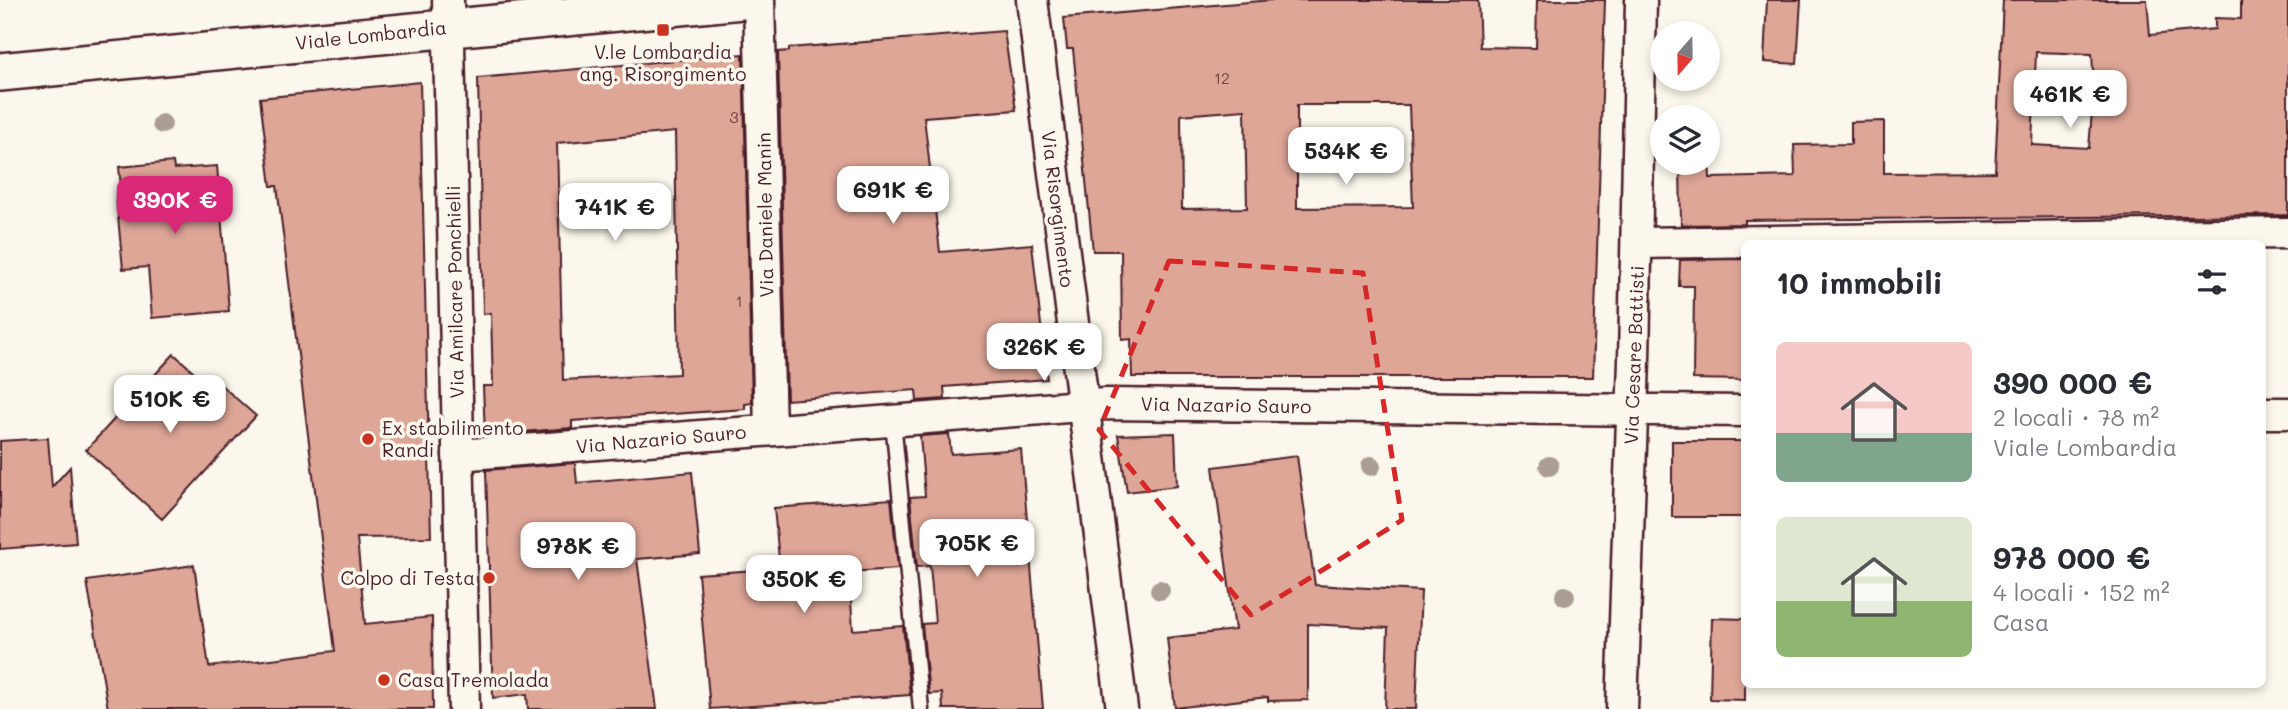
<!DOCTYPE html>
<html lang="it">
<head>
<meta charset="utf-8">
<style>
	:root { --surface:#fff; --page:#f7f7f7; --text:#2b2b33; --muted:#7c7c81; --accent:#db2777 }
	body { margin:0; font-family:Mali,sans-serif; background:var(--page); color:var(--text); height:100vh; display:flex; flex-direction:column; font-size:26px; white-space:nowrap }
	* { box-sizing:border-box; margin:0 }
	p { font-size:23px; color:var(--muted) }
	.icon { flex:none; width:38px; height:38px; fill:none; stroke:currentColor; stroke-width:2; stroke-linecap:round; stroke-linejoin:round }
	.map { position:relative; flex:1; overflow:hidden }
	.drawer { position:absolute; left:1741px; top:240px; width:525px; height:448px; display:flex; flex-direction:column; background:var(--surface); border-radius:10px; box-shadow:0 4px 10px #0003 }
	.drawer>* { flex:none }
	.needle { width:46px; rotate:200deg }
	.buttons { position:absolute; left:1650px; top:21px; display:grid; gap:14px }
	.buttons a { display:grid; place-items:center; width:70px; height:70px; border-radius:50%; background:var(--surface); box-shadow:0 4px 10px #0003; font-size:35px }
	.price { position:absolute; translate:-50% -60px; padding:0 16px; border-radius:14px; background:#fff; color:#222; font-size:23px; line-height:46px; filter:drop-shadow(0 2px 4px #0008) }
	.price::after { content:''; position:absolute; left:50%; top:42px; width:21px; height:16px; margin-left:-10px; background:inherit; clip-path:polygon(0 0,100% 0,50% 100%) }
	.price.active { background:var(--accent); color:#fff }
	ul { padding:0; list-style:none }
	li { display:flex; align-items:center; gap:21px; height:175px; padding:0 35px }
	li span { display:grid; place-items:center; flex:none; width:196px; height:140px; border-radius:10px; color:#555 }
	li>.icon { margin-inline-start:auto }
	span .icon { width:84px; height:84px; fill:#fffc; stroke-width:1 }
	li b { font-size:30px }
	h2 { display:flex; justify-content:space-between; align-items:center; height:84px; padding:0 35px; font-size:30px }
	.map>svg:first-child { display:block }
</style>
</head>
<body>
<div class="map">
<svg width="2288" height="709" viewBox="0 0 2288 709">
	<rect width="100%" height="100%" fill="#fbf7ec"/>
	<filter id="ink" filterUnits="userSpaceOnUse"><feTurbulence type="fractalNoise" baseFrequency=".0143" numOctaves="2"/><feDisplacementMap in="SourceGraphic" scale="14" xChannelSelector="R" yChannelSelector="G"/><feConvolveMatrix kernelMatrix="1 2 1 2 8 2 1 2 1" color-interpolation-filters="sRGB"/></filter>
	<g filter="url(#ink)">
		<g fill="#dea697" stroke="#4a1f2b" stroke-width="2" fill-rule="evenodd">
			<path d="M 1272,0 L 1478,0 L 1480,47 L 1536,48 L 1537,0 L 1605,0 L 1593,377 L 1132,377 L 1131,339 L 1122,340 L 1121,251 L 1093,251 L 1073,49 L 1067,49 L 1064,18 ZM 1297,105 L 1409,105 L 1413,207 L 1297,208 ZM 1245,110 L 1247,208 L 1182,209 L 1181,115 Z"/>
			<polygon points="1767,0 1801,0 1797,64 1764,62"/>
			<path d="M 2003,0 L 2147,0 L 2150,35 L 2215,29 L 2215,18 L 2241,19 L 2241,0 L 2288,0 L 2288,215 L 1745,220 L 1745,224 L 1681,225 L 1680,163 L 1708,163 L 1708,133 L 1710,178 L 1795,176 L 1794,145 L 1851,144 L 1851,122 L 1884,121 L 1884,173 L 1995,172 ZM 2036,52 L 2092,54 L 2094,87 L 2089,148 L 2032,145 Z"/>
			<polygon points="1004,31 1016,110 924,117 940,252 1032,244 1047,379 944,387 945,399 917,401 916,390 787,400 778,52 789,51 789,48"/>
			<path d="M 743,54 L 752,403 L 745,404 L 745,409 L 572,421 L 572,428 L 485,435 L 483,386 L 493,386 L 491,313 L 483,314 L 478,78 ZM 675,132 L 679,374 L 563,380 L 557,143 Z"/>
			<polygon points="420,82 431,537 357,538 365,624 432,617 433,709 108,709 87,581 194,565 209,667 335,651 277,186 271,186 260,98"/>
			<polygon points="173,162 174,169 217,166 229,311 152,318 148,267 123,269 116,196 122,196 119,167"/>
			<polygon points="1745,259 1745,380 1693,379 1694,286 1679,286 1680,260"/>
			<polygon points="174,354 214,390 220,384 256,416 162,519 86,450"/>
			<polygon points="1175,433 1177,486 1127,492 1118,435"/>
			<polygon points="949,434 951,454 1021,449 1043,709 943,709 942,693 929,694 922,624 935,623 930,566 917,567 910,497 925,496 920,436"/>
			<polygon points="48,438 52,487 70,467 76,543 0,549 0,441"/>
			<rect x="1672" y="441" width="73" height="76"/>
			<polygon points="1297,456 1315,585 1421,591 1416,709 1385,709 1388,628 1308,624 1308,700 1268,701 1268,697 1175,708 1167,638 1235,630 1213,467"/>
			<polygon points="575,463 577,483 692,472 700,554 637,559 657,709 528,709 527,694 493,698 486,470"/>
			<polygon points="891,499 898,569 849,572 853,630 903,626 910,695 710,709 698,574 771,569 770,560 779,559 774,508"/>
			<polygon points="1712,618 1745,619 1745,700 1710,699"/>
		</g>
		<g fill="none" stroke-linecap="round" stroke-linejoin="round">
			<g stroke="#4a1f2b" stroke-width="19">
				<polyline id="service" points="893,421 921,709"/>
			</g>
			<g stroke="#4a1f2b" stroke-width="35">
				<g id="minor">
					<polyline points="448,0 464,709"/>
					<polyline points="759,0 770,430"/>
					<polyline points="1032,0 1122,709"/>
					<polyline points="1637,243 2288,233"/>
					<polyline points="2263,413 2288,413"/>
					<polyline points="458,455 1106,404 1745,411"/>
					<polyline points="1622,709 1634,360 1641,0"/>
				</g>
			</g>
			<g stroke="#4a1f2b" stroke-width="42">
				<polyline id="tertiary" points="0,72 742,0"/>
			</g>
			<use href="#service" stroke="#fbf7ec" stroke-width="14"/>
			<use href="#minor" stroke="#fbf7ec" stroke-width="30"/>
			<use href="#tertiary" stroke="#fbf7ec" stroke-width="37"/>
		</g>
		<g fill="#aa9d94">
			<circle cx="162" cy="124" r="10"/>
			<circle cx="1371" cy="466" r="10"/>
			<circle cx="1549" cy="466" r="10"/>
			<circle cx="1160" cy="590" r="10"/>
			<circle cx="1565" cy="596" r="10"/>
		</g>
	</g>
	<path fill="none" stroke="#d62828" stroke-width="5" stroke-dasharray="14 9" stroke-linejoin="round" d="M 1169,261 L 1363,273 L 1402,520 L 1251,615 L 1099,430 Z"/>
	<g fill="#c8321e" stroke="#fbf7ec" stroke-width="2.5">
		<rect x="656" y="23" width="14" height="14" rx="3.5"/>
		<circle cx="368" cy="439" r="7"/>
		<circle cx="489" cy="578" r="7"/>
		<circle cx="384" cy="680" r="7"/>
	</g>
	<g text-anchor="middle" stroke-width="7" stroke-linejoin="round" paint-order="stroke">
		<g font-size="16" fill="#6f4146">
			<text x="1222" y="84">12</text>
			<text x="734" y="123">3</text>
			<text x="739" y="307">1</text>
		</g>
		<g font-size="19" fill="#4a1f2b" stroke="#fbf7ec">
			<text transform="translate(371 35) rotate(-6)" y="7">Viale Lombardia</text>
			<text transform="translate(1058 209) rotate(83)" y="7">Via Risorgimento</text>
			<text transform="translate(765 215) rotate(-91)" y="7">Via Daniele Manin</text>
			<text transform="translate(455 292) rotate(-91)" y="7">Via Amilcare Ponchielli</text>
			<text transform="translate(1634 355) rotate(-88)" y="7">Via Cesare Battisti</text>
			<text transform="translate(1226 405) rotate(1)" y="7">Via Nazario Sauro</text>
			<text transform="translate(661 439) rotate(-5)" y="7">Via Nazario Sauro</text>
		</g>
		<g font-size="19" fill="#4a1f2b" stroke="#fbf7ec" text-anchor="start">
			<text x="663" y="59" text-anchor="middle">V.le Lombardia<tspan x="663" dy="22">ang. Risorgimento</tspan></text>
			<text x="382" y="435">Ex stabilimento<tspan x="382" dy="22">Randi</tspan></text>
			<text x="475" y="585" text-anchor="end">Colpo di Testa</text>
			<text x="398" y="687">Casa Tremolada</text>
		</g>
	</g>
</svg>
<div class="buttons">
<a><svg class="needle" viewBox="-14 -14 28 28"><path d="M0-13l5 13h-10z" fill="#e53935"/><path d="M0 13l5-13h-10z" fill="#7c7c81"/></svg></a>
<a><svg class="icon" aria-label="layers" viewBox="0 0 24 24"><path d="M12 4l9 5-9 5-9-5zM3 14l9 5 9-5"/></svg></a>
</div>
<b class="price" style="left:2070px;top:130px">461K €</b>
<b class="price" style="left:1346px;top:187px">534K €</b>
<b class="price" style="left:893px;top:226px">691K €</b>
<b class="price active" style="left:175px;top:236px">390K €</b>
<b class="price" style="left:615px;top:243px">741K €</b>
<b class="price" style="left:1044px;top:383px">326K €</b>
<b class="price" style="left:170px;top:435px">510K €</b>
<b class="price" style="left:977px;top:579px">705K €</b>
<b class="price" style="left:578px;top:582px">978K €</b>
<b class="price" style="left:804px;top:615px">350K €</b>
<section class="drawer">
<h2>10 immobili<svg class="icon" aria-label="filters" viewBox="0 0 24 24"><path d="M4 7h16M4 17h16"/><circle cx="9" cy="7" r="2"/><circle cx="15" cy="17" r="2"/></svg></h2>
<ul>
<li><span style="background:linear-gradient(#f6c9c9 65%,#7fa58c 0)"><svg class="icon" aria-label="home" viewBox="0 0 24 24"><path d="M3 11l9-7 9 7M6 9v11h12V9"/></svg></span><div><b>390 000 €</b><p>2 locali · 78 m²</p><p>Viale Lombardia</p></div></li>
<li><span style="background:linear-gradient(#dfe7d0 60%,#8fb573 0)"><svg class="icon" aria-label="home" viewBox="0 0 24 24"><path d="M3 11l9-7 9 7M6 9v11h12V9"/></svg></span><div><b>978 000 €</b><p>4 locali · 152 m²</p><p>Casa</p></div></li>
</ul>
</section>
</div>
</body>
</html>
